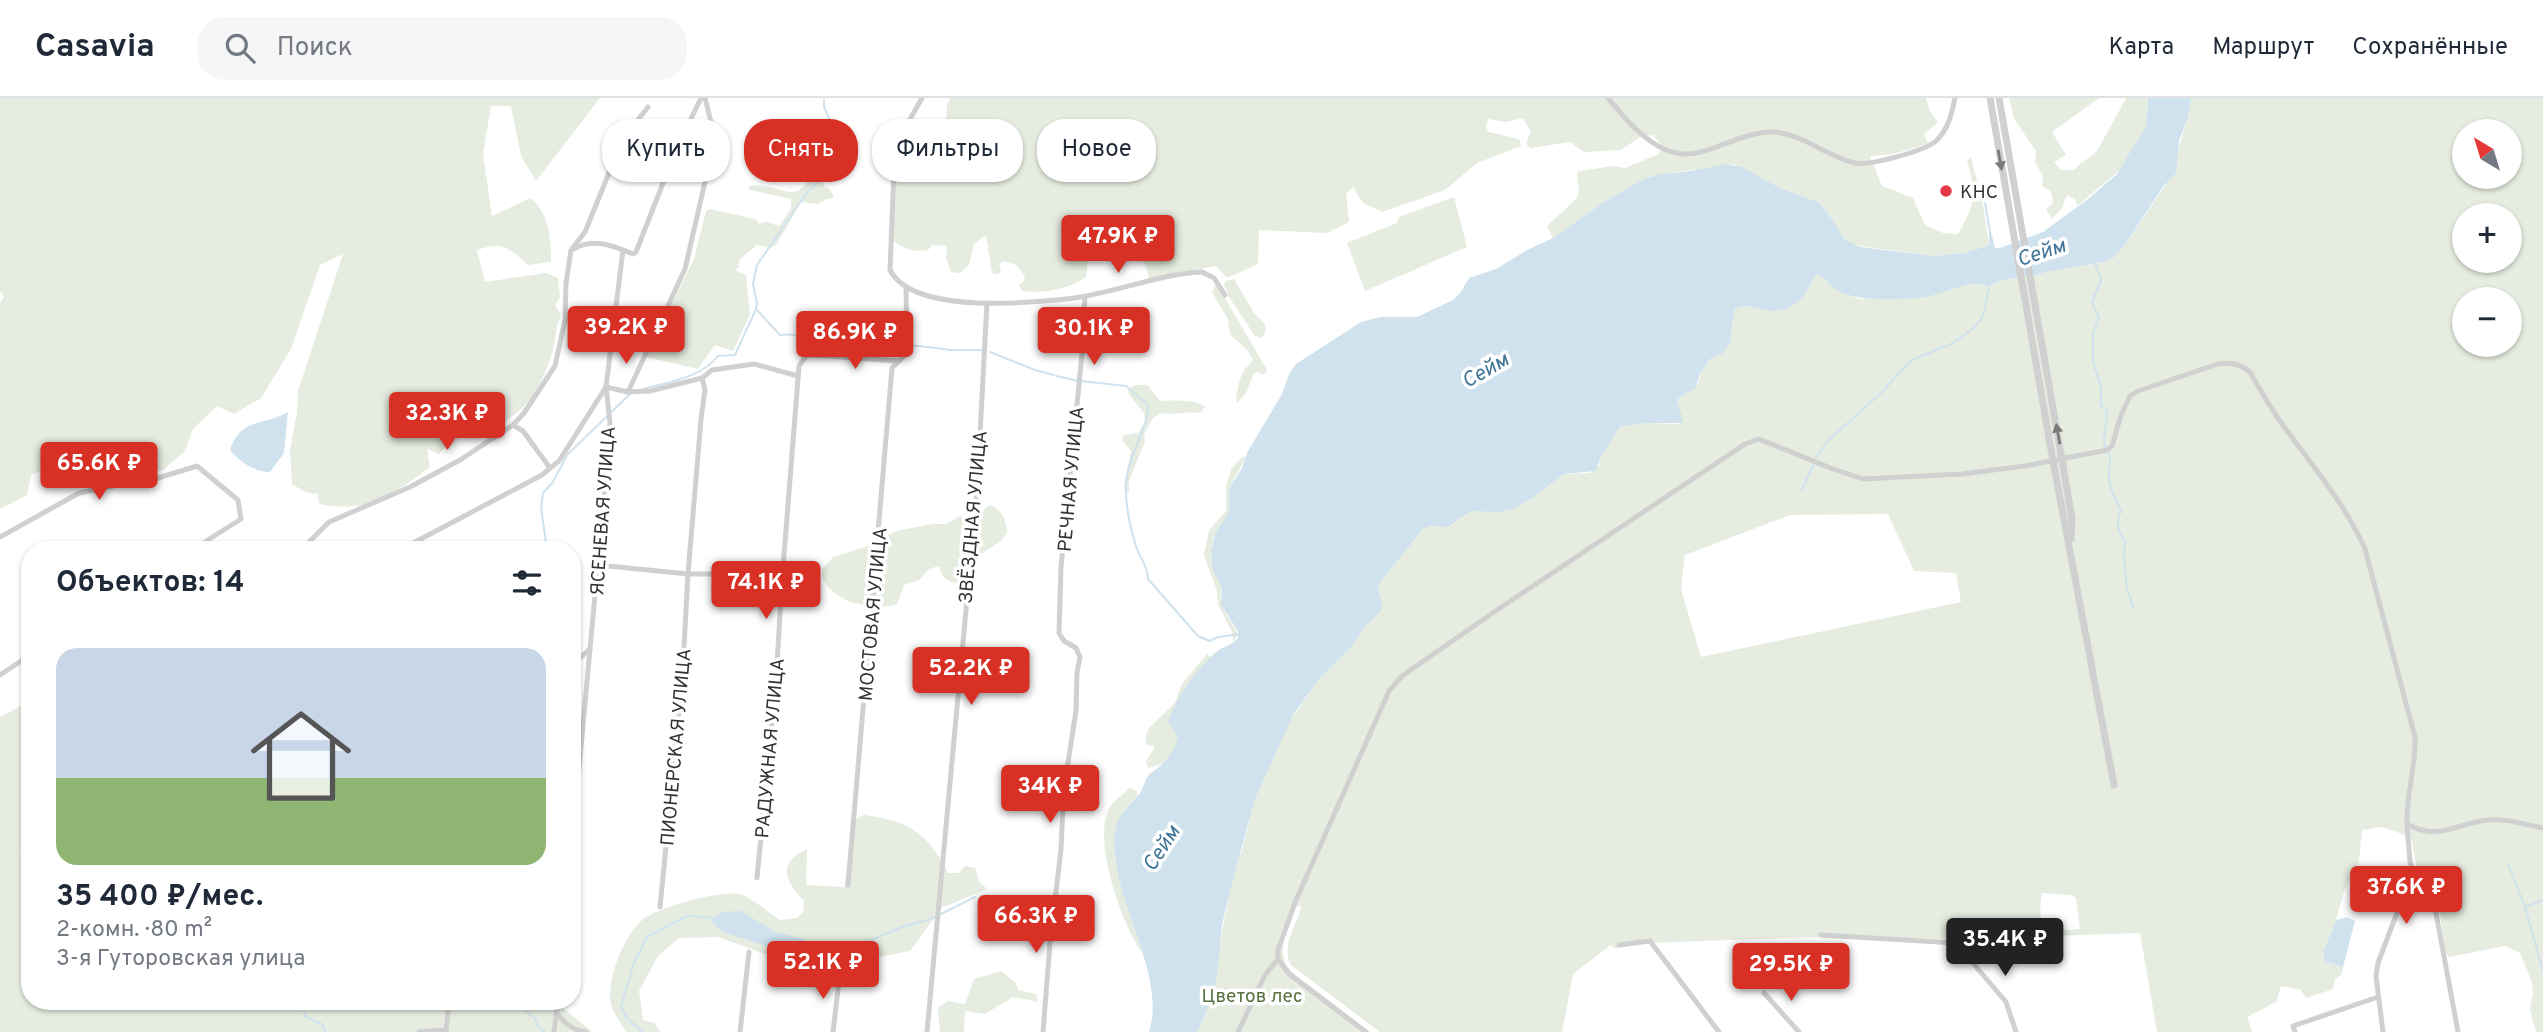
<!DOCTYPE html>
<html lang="ru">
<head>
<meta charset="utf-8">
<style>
	:root { --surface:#fff; --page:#f6f6f7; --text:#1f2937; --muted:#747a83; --line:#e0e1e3; --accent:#d93025 }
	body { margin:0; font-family:Overpass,sans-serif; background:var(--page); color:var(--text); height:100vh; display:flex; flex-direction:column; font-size:26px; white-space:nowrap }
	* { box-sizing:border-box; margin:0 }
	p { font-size:23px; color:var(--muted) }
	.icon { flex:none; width:38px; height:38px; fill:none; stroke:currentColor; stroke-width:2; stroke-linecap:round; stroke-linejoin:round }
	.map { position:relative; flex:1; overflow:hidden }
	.panel { position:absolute; left:21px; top:443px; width:560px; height:469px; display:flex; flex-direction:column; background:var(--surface); border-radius:28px; box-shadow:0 2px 5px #0004 }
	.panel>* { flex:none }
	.banner { position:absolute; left:602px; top:21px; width:665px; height:63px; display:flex; gap:14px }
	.needle { width:46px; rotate:322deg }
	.buttons { position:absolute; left:2452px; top:21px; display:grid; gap:14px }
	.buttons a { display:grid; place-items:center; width:70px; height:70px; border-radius:50%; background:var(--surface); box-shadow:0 2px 5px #0004; font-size:35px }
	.price { position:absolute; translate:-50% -60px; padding:0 16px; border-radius:7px; background:var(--accent); color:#fff; font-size:23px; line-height:46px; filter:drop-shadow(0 2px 4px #0008) }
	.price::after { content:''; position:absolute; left:50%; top:42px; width:21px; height:16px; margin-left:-10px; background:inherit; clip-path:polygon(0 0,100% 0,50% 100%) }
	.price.selected { background:#222; color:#fff }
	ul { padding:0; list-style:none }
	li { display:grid; align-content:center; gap:14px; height:371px; padding:0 35px }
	li span { display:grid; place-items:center; height:217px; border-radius:21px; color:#555 }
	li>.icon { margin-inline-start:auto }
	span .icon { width:126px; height:126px; fill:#fffc; stroke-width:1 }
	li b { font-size:30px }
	h2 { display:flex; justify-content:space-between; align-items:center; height:84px; padding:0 35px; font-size:30px }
	.pill { padding:0 24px; border-radius:28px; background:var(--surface); box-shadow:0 2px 5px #0004; font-size:24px; line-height:63px }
	.pill.selected { background:var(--accent); color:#fff }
	header { display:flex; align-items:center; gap:42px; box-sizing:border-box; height:98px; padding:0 35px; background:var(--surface); border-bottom:2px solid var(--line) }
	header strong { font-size:33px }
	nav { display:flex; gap:38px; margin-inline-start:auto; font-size:24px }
	.search { width:490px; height:63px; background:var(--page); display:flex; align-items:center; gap:18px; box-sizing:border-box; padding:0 24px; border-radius:28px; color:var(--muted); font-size:26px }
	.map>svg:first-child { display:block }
</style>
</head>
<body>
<header>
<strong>Casavia</strong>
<div class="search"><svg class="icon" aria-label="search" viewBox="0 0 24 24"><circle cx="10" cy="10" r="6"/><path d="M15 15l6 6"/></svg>Поиск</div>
<nav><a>Карта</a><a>Маршрут</a><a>Сохранённые</a></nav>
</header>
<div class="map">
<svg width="2543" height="934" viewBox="0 0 2543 934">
	<rect width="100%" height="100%" fill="#fff"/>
	<g fill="#e6ecdf" fill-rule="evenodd">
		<path d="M 0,0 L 600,0 L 536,83 L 521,58 L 511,8 L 491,8 L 483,56 L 492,118 L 531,100 C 550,118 551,140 551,164 L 528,167 C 509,150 503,143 477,152 L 485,184 L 546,175 L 558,180 L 560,199 L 555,208 L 561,216 C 557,226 556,233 555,243 C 551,264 539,293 524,308 C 514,319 499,325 490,337 L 465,333 L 456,336 L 439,356 L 427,351 L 430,369 C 402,390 371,413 335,408 C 328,407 325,409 319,405 L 318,396 L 305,394 L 292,386 L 290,353 L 297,314 L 298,293 L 343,156 L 320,167 L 291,251 L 261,300 L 234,316 L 217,308 L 193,331 L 185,353 L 163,372 L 123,379 L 96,374 L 69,384 L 49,369 L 31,377 L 27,397 L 0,411 L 0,205 L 4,199 L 0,193 Z"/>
		<path d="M 950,0 L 1926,0 L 1930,13 L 1938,24 L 1924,36 L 1928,46 L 1893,56 L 1870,58 L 1882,88 L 1913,100 L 1925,127 L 1943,135 L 1958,136 C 1976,105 1977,97 1967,63 L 1971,59 L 1983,107 L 1989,147 L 1965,155 L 1932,158 L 1854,147 L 1845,143 L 1839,136 L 1825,111 L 1818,104 L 1780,90 L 1733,66 L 1652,78 L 1602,105 L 1553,140 L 1547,128 L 1577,100 L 1579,94 L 1577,76 L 1579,73 L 1614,68 L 1625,70 L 1659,56 L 1662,48 L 1653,37 L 1640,39 L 1621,52 L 1584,54 L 1570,44 L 1531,50 L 1527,47 L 1527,42 L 1531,34 L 1523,20 L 1505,24 L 1488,21 L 1486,29 L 1488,34 L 1519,41 L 1521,48 L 1477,65 L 1445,92 L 1382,114 L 1363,105 L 1353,89 L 1346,96 L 1349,124 L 1327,135 L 1259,132 L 1258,166 L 1227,180 L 1216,168 L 1149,181 L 1145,165 C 1133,161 1127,154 1116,148 L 1100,151 L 1088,159 L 1086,179 C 1070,191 1042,196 1022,193 L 1019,187 L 1024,183 L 1025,178 L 1016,167 L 1004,163 L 999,166 L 1001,173 L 998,176 L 992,175 L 986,137 L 974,146 L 969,167 L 960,175 L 951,174 L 946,159 L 947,148 L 932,147 L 928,152 C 913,154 904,152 893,142 L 896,82 L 946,22 L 947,8 Z"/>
		<path d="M 2009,0 L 2099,0 L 2052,34 L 2066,57 L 2054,64 L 2061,72 L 2074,72 C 2081,64 2088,61 2096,54 C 2098,52 2123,6 2126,0 L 2148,0 L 2146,28 L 2120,72 L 2077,108 L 2076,102 L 2067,97 L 2062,110 L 2052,121 L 2046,111 L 2053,105 L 2051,93 L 2042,88 L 2043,78 L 2035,64 L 2036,53 L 2014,21 Z"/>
		<path d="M 2191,0 L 2543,0 L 2543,934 L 2536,934 L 2530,912 L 2533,895 L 2532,884 L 2520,855 L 2505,848 L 2449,859 L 2445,853 C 2442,832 2440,784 2418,776 L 2411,739 L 2382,729 L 2362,732 L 2359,763 L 2344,793 L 2336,822 L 2323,854 L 2324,863 L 2343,869 L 2342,876 L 2335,881 L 2333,891 L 2306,900 L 2301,892 L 2281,888 L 2276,904 L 2247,919 L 2252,934 L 2157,934 L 2140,835 L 1957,841 L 1815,839 L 1647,845 L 1614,850 L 1611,847 L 1573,876 L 1562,934 L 1380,934 L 1291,867 C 1281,850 1295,828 1301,811 L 1300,807 L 1296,809 C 1288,831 1273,854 1292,874 L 1370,934 L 1197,934 L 1204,921 L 1229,799 L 1181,792 L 1241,756 L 1255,701 L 1287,627 L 1319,581 L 1352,548 L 1365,529 L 1378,516 L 1382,506 L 1378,489 L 1380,485 L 1423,431 L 1430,428 L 1449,429 L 1471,413 L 1513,411 L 1534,399 L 1564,376 L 1590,375 L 1599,368 L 1602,357 L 1620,329 L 1646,325 L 1679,326 L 1677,302 L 1698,286 C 1701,271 1708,259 1723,255 L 1734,212 C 1755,198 1772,229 1802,200 C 1809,193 1811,184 1817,176 L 1821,177 L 1839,194 L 1859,201 L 1926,199 L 1959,188 L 1984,186 L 1989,189 C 2006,176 2027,183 2045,174 L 2104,164 L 2112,161 L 2122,151 L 2167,85 L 2188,20 ZM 2464,33 L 2510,33 L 2510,79 L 2464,79 ZM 2464,117 L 2510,117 L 2510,163 L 2464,163 ZM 2464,201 L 2510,201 L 2510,247 L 2464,247 ZM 1888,416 L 1914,473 L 1956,475 L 1961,504 L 1701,559 L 1681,491 L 1685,457 L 1790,417 ZM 2042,795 L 2071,797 L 2076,800 L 2080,831 L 2042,834 L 2040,811 Z"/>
		<path d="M 828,56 L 837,58 L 831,76 L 823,85 L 824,88 L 830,91 L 834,100 L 826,101 L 818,106 L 801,104 L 776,147 L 770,150 L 757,147 L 740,161 L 738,170 L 735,172 L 746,177 L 750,216 L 733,253 L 715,247 L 698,271 L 646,259 L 694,161 L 706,113 L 710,111 L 755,121 L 759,126 L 766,124 L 779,128 L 791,111 L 791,101 L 750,92 L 748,88 C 787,83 795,118 820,61 Z"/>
		<polygon points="1454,99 1467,149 1365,193 1347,145 1397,125 1399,119"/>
		<polygon points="1234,181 1254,215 1265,226 1266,233 1262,240 1255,238 1229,199 1224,186 1226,183"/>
		<path d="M 1215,187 L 1220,192 L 1267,272 L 1264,277 L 1258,274 L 1254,275 L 1246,295 L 1237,305 C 1235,298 1240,277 1245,271 C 1248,268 1251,265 1253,262 L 1248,253 L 1230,236 L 1228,221 L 1212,194 Z"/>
		<path d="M 1136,287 L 1147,287 L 1160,303 C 1171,302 1200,302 1205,309 L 1200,315 C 1186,312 1174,318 1161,315 L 1153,320 L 1144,336 L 1145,343 L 1129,383 L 1129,394 L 1126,395 L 1124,388 L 1131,353 L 1122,342 L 1124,337 L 1138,335 C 1155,315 1137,311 1128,294 L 1129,290 Z"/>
		<polygon points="1246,359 1229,391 1229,415 1214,439 1211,453 1211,463 1222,490 1220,500 1226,516 1238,536 1233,545 1232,534 1218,506 1217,493 1204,457 1209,433 1226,413 1226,389 1231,371 1241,360"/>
		<path d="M 989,407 C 1001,410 1007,423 1007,435 L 1002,442 L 980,457 L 974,454 C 975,434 972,420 989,407 Z"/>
		<path d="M 965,418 L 970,425 L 966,473 L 961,486 C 948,484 942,481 939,468 L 929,471 L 919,482 L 904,487 L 897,506 C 873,515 821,502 822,471 L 833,459 L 865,449 L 896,433 L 933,426 L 946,426 L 958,419 Z"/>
		<polygon points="1207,556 1210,559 1213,556 1246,596 1144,688 1149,677 1163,665 1148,670 1146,663 1154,651 1154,647 1149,648 1146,646 1146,637 1149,630 1175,605 1182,586"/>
		<polygon points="30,593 30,748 20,754 30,770 30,903 111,903 115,908 128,903 555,903 592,934 0,934 0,619 25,606 21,598"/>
		<path d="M 1130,690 L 1137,693 L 1137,698 L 1122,714 L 1116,759 L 1121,786 L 1142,854 C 1122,828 1091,739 1110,709 C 1114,702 1124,696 1130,690 Z"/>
		<path d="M 864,717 C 909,723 927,734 948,775 L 959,775 L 965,768 L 976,770 L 978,782 L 987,791 L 941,810 L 910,853 L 826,870 L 785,863 L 718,839 L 679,840 L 658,858 L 639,893 L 643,922 L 654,925 L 660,934 L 626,934 C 621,925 613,915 611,906 C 606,882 624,838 642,822 C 658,809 719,792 740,796 C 749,798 771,816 780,822 L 797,820 L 803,814 L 804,803 C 785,782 776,766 807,751 L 806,787 L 845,789 L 851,724 Z"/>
		<polygon points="1001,873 1016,885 1018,892 1036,896 1038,904 1013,899 985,916 965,913 964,934 940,934 938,910 948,903 965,906 974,881"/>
	</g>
	<g fill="#cfe2ee">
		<path d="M 2148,0 L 2191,0 L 2188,20 L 2179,43 L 2176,75 L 2163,89 L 2122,151 L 2112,161 L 2104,164 L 2045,174 C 2027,183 2006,176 1989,189 C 1969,180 1946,195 1925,199 C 1904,202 1857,204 1838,193 C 1830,189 1826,179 1817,176 C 1811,184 1809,193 1802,200 C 1772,229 1755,198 1734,212 L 1730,245 L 1723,255 L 1709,262 L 1700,276 L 1695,291 L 1686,295 L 1677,302 L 1683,323 L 1681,325 L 1646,325 L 1620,329 L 1602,357 L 1596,373 L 1564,376 L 1534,399 L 1513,411 L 1500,414 L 1471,413 L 1448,429 L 1430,428 L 1423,431 L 1380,485 L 1378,490 L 1382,506 L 1381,513 L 1365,529 L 1352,548 L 1319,581 L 1293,617 L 1255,701 L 1231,789 L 1222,827 L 1216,885 L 1205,918 L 1197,934 L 1149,934 C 1168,874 1108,799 1115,734 C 1117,715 1129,709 1140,695 C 1144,689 1145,680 1150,676 C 1153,673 1156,672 1159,670 C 1167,663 1177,648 1178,638 L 1168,624 C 1177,598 1195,573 1215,555 C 1222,548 1232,548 1238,540 L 1238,534 L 1221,506 L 1222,490 L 1212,469 L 1211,453 L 1216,434 L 1229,415 L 1229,391 L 1242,370 L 1247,355 L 1282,296 L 1290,274 L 1296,266 L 1361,224 L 1380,219 L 1417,219 L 1453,202 L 1461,194 L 1469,180 L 1496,171 L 1529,151 L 1553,140 L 1602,105 L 1644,81 L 1660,76 L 1684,74 L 1727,66 L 1741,69 L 1780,90 L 1818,104 L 1825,111 L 1845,142 L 1861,149 L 1932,158 L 1965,155 L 1989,147 L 1989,134 L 1991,134 L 1995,150 L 2000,150 L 2043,134 L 2088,101 L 2117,76 L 2146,28 Z"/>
		<path d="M 288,314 L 284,355 L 270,374 C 257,375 238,363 230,352 C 241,319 261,329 288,314 Z"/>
		<polygon points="741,813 775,834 804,841 804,848 783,846 769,849 723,834 712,824 714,819 723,814"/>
		<polygon points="2347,819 2355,823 2343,869 2324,863 2323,854 2336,822"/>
	</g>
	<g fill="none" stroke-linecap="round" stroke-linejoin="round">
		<g stroke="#cfe2ee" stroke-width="2">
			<polyline points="1985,105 1990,134"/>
			<polyline points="2095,165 2101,182 2092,204 2099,219"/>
			<path d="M 757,212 L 780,237 C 799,235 805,241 822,246 L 919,248 L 951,252 L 982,252"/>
			<path d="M 2099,220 L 2093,235 L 2093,264 L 2101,288 L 2101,309 L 2106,310 C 2110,324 2100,339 2106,351"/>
			<polyline points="990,254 1035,272 1054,277"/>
			<polyline points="1056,278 1078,283"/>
			<path d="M 1081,283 L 1126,288 L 1148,307 C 1147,335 1127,358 1126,386 C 1125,404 1130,428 1135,445 C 1138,458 1148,467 1148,481 L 1198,538 L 1210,543 L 1218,539"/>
			<path d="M 643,291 C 668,284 701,280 718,258 L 735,257 L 756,211 L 757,205 L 753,186 L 757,167 L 806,96 L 824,76 L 836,48 L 835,33 L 824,9 L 824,0"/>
			<path d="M 2108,353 C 2112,362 2109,365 2109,375 C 2108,388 2115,401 2121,413 C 2115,424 2118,434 2125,444 C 2123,459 2125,474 2127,490 C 2128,497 2133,504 2134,511"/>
			<polyline points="1816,359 1828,343 1883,293 1910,263 1953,245 1974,230 1983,218 1989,190"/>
			<polyline points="1802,392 1813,367"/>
			<polyline points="547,452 541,409 543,395 553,384 567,357 631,295"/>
			<polyline points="1219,539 1239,536"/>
			<polyline points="2508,766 2525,809 2543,802"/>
			<polyline points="2525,809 2543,873"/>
			<polyline points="804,846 862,846 902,829 931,821 975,799"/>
			<polyline points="300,903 306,919 322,926 325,934"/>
			<polyline points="510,903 534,919 538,928 545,934"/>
			<polyline points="377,910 395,903"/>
			<polyline points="642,934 626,919 621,908 634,865 647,839 687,818 716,820"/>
		</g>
		<g stroke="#d0d0d0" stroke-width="5">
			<path d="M 922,0 L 904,32 L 894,72 L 890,172 C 913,217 1031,205 1074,200 C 1117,194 1159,176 1202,174 L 1214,180 L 1225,197"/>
			<path d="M 1608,0 C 1626,22 1652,54 1683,56 C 1696,57 1712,51 1724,46 C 1741,40 1757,33 1775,34 C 1805,37 1827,59 1855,65 C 1869,68 1925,53 1936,43 C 1948,32 1952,15 1955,0"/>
			<path d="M 574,151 C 593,139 614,148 633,156 L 636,154 L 676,52 L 701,0"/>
			<polyline points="628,294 685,171 715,40 705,0"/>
			<polyline points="550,370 559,363 606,289 628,294 650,293 702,280 712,272 754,266 798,278"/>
			<polyline points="0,439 79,395 118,387 145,384 197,368 238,402 241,421 192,452"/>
			<polyline points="301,452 329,424 410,389 460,362 513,327 524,315 555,268 565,222 566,185 571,152 585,134 622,43 648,9"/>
			<polyline points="400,452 542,377 550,370 523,333 513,327"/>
			<polyline points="598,467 688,476 734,476 785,483"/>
			<polyline points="572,567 590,551"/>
			<polyline points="0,577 30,557"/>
			<polyline points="572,747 607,366 610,325 606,289 623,152"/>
			<polyline points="2415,779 2425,782 2431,788 2458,934"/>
			<polyline points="757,780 776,584 782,482 799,268 806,258 811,257 900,263"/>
			<polyline points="848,787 892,270 905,257 907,250 906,190"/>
			<polyline points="660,809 682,585 688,476 701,321 705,292 702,280"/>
			<polyline points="1821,837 1956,845 2006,904 2016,934"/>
			<polyline points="1619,847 1650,843 1719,934"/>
			<polyline points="1764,895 1799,934"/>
			<path d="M 556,913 C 564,926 571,931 586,934"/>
			<polyline points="419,934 446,932"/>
			<polyline points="446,934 449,903"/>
			<polyline points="554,934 558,903"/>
			<polyline points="740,934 749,854"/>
			<polyline points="833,934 840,875"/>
			<polyline points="927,934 977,393 987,205"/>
			<polyline points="1043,934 1050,845 1061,751 1064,690 1076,613 1077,575 1080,559 1076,550 1064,543 1059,535 1061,469 1082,256 1085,198"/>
			<polyline points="1238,934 1265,877 1278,861"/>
			<path d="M 1366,934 L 1289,876 L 1278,861 L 1278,852 L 1296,802 L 1389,593 L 1402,578 L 1497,512 L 1745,346 L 1759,341 L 1833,371 L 1863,381 L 1962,376 L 2025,368 L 2107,352 L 2112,348 L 2121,317 L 2130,298 L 2138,293 L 2218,266 C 2231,264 2240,266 2250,274 C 2259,290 2268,305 2278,320 C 2308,363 2344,403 2365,451 L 2415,639 C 2416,669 2406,697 2407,726 C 2439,744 2457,725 2488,722 C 2507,720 2525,727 2543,730"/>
			<polyline points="2295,934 2293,928 2378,899"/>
			<polyline points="2383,934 2376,878 2378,865 2398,812 2415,779 2410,764 2407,726"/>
		</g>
		<g stroke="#d0d0d0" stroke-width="7">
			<polyline points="1990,0 2053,363 2114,687"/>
			<polyline points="1999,0 2062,362 2072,421 2071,441"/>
		</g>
	</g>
	<defs><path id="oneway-solid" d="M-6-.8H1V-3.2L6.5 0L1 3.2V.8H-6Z" transform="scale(1.75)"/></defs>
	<g fill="#7a7a7a">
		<use href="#oneway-solid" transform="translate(2000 62) rotate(80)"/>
		<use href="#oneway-solid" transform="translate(2058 336) rotate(-100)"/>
	</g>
	<circle fill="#e63946" stroke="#fff" stroke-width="2.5" cx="1946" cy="93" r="7"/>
	<g text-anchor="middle" stroke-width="7" stroke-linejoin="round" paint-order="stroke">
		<g font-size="19" fill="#333" stroke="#fff" text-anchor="start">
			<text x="1960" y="100">КНС</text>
		</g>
		<g font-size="19" fill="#333" stroke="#fff">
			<text transform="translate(1070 381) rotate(-85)" y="7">РЕЧНАЯ УЛИЦА</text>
			<text transform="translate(602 413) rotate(-86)" y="7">ЯСЕНЕВАЯ УЛИЦА</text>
			<text transform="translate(972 419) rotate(-85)" y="7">ЗВЁЗДНАЯ УЛИЦА</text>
			<text transform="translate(872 516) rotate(-85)" y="7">МОСТОВАЯ УЛИЦА</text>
			<text transform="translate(675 649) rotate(-85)" y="7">ПИОНЕРСКАЯ УЛИЦА</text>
			<text transform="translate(769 650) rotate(-85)" y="7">РАДУЖНАЯ УЛИЦА</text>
		</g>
		<g font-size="19" fill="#56703f" stroke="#fff">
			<text x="1252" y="904">Цветов лес</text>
		</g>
		<g font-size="21" font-style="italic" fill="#3f7597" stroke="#fff">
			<text transform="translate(2041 154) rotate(-18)" y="7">Сейм</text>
			<text transform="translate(1485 272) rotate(-30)" y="7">Сейм</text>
			<text transform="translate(1161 750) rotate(-57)" y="7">Сейм</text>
		</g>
	</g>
</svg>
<div class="buttons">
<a><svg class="needle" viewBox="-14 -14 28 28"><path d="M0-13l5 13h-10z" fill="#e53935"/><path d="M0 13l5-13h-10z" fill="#747a83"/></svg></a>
<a>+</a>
<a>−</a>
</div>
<b class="price" style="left:1118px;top:177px">47.9K ₽</b>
<b class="price" style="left:626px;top:268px">39.2K ₽</b>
<b class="price" style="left:1094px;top:269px">30.1K ₽</b>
<b class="price" style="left:855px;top:273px">86.9K ₽</b>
<b class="price" style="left:447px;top:354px">32.3K ₽</b>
<b class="price" style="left:99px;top:404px">65.6K ₽</b>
<b class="price" style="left:766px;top:523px">74.1K ₽</b>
<b class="price" style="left:971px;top:609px">52.2K ₽</b>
<b class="price" style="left:1050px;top:727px">34K ₽</b>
<b class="price" style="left:2406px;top:828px">37.6K ₽</b>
<b class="price" style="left:1036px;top:857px">66.3K ₽</b>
<b class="price selected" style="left:2005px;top:880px">35.4K ₽</b>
<b class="price" style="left:823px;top:903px">52.1K ₽</b>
<b class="price" style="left:1791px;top:905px">29.5K ₽</b>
<div class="banner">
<a class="pill">Купить</a>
<a class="pill selected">Снять</a>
<a class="pill">Фильтры</a>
<a class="pill">Новое</a>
</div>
<section class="panel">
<h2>Объектов: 14<svg class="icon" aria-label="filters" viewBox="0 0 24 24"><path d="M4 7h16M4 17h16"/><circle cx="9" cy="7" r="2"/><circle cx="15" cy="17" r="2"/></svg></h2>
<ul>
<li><span style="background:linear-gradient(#c9d6e8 60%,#8fb573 0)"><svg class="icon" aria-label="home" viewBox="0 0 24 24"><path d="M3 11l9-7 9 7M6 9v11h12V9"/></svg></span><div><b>35 400 ₽/мес.</b><p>2-комн. · 80 m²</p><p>3-я Гуторовская улица</p></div></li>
</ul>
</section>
</div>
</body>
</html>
